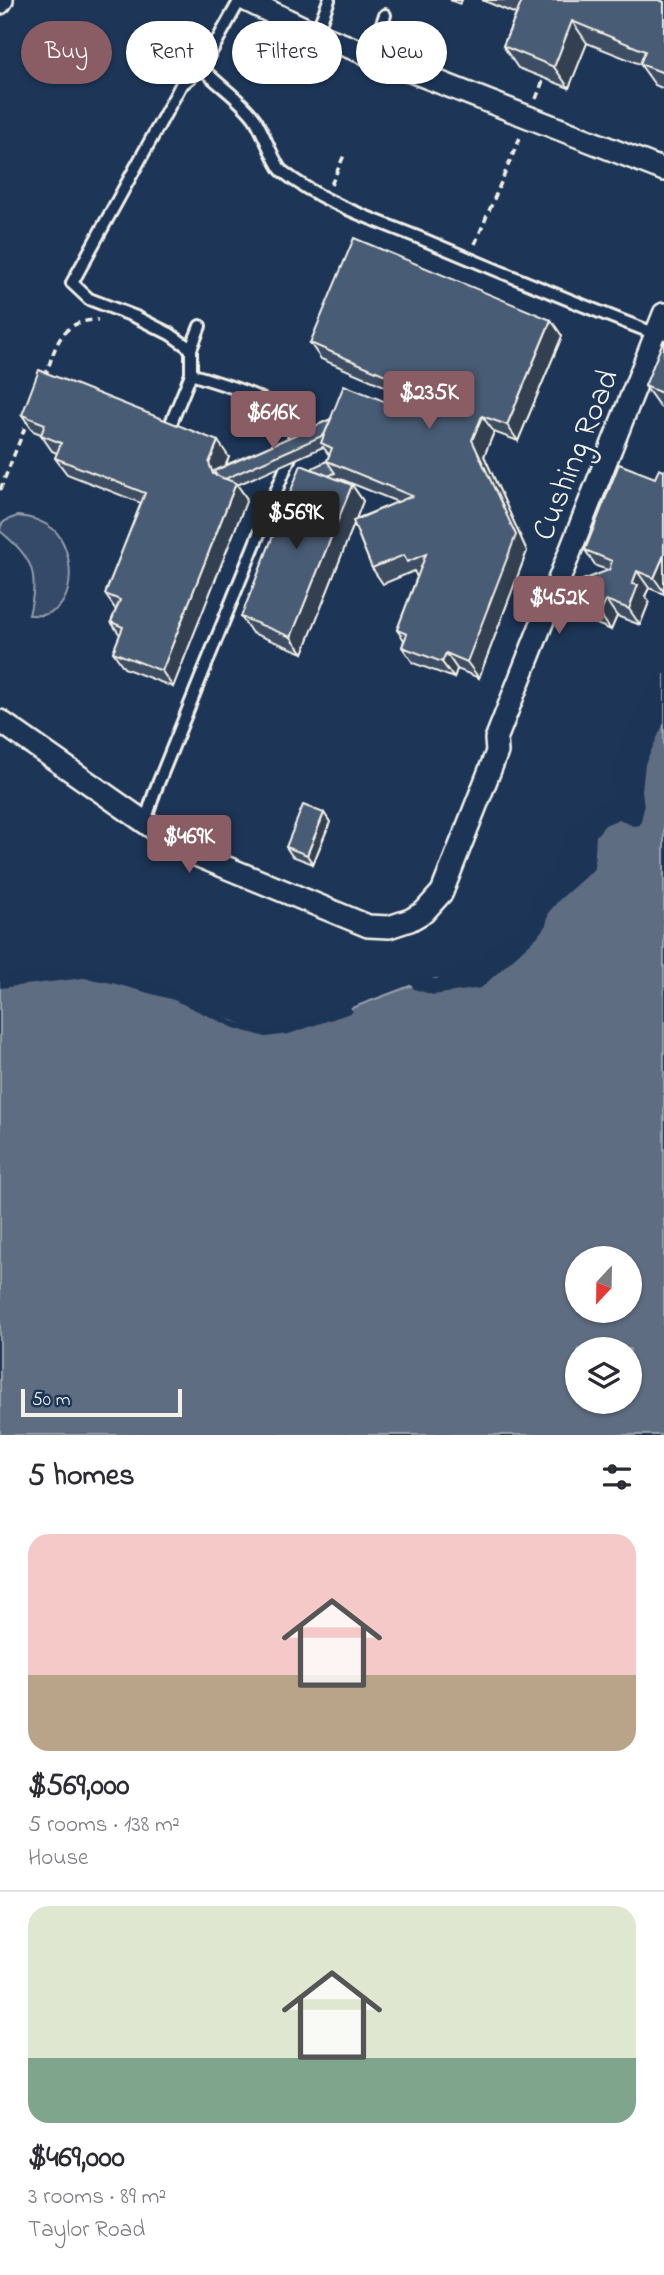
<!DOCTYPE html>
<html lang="en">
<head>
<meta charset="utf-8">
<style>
	:root { --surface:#fff; --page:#f7f7f7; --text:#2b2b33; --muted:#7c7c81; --line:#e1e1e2; --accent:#8a5d65 }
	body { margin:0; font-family:"Indie Flower",sans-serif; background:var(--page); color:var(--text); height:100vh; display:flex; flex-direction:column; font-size:26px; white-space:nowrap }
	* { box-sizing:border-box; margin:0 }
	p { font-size:23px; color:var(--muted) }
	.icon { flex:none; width:38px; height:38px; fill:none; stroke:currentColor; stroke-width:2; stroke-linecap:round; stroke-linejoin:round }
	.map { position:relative; height:1435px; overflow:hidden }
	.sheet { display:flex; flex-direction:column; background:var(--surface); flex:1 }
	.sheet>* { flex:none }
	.top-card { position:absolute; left:21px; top:21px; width:623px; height:63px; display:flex; gap:14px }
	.needle { width:46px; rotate:202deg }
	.tools { position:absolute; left:565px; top:1246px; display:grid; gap:14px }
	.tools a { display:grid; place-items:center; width:77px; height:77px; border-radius:50%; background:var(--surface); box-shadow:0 2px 5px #0004; font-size:35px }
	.scale { position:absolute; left:21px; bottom:18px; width:161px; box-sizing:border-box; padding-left:7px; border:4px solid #f4f1e8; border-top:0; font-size:19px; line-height:24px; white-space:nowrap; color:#f4f1e8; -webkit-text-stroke:5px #1d3557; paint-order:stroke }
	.price { position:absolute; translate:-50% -60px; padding:0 16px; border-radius:7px; background:var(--accent); color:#fff; font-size:23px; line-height:46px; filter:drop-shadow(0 2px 4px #0008) }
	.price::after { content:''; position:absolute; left:50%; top:42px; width:21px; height:16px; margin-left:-10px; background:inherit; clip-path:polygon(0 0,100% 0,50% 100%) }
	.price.on { background:#222; color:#fff }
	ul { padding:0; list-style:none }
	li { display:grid; align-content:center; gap:14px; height:371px; padding:0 28px }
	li+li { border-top:2px solid var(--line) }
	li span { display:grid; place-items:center; height:217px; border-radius:21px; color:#555 }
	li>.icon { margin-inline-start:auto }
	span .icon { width:126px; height:126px; fill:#fffc; stroke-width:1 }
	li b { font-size:30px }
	h2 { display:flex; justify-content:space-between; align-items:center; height:84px; padding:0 28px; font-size:30px }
	.tag { padding:0 24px; border-radius:32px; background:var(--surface); box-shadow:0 2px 5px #0004; font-size:24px; line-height:63px }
	.tag.on { background:var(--accent); color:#fff }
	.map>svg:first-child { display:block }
</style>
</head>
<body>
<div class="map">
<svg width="664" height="1435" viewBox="0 0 664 1435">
	<rect width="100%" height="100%" fill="#1d3557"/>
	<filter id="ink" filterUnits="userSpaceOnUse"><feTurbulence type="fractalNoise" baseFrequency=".0143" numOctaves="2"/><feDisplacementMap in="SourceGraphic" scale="14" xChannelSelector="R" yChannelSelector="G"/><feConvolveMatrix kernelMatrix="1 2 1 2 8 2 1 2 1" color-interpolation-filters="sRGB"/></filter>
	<g filter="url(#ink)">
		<path fill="#354a67" stroke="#949ea8" stroke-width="2" d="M 18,516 C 30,517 43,521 53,529 C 75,548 78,607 46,614 C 41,616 34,615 29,615 C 39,573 34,559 0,531 C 0,521 9,519 18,516 Z"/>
		<path fill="#5e6d82" stroke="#9aa2ab" stroke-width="2" fill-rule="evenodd" d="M 664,674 L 664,1435 L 0,1435 L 0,982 L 87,974 L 130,980 L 266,1035 L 296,1029 L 418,983 L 474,971 L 519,936 L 534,919 L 534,896 L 626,801 ZM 578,1258 L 630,1258 L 630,1311 L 578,1311 ZM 578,1349 L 630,1349 L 630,1402 L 578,1402 Z"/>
		<g fill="#1d3557">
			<polygon points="664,671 664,723 645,764 642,790 644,808 640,825 633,826 619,819 605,825 596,836 594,869 559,900 549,912 546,925 537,937 481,988 433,995 414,989 410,982 418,979 436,979 466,963 473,967 506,933 517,933 530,918 531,894 552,875 560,849 573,827 593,809 608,799 621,797 611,774 625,736 657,679"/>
			<polygon points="87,970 131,977 164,988 233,1021 266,1031 295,1026 349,1005 353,1012 289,1034 266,1037 234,1028 174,1000 112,983 84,978 0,988 0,978 25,974"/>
		</g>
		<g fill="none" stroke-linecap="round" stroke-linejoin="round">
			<g stroke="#f4f1e8" stroke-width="16">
				<g id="service">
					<polyline points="316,34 329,0"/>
					<polyline points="371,53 385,15"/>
					<path d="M 202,68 C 219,86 241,99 255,119 C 263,131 275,165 282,171 C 322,203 373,219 420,238 C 498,271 577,304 656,334"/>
					<polyline points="191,349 170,334 136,317 89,299 72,283 181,85 202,68 240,0"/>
					<polyline points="169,428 191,374 191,349 200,326"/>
					<path d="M 145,822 L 155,791 L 294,447 C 294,440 296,431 293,425 C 279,397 219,384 191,374"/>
				</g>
			</g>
			<g stroke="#f4f1e8" stroke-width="26">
				<g id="minor">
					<polyline points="246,0 316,34 664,170"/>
					<polyline points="0,3 2,0"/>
					<polyline points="0,721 176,844 196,855 368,926 389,927 410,920 424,912 442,892 497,752 496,739 664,314"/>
				</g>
			</g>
			<g stroke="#f4f1e8" stroke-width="3.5" stroke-dasharray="7 5" stroke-linecap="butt">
				<polyline points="536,99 544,78"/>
				<polyline points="331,185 345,153"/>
				<polyline points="475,244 521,135"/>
				<path d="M 45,377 C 56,347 59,320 98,320"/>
				<polyline points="0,490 28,420"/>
			</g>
			<use href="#service" stroke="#1d3557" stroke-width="10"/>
			<use href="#minor" stroke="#1d3557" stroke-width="21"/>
		</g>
		<g fill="#3e4e64" stroke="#f4f1e8" stroke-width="2" fill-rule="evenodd">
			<polygon points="450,0 462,0 460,4"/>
			<polygon points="482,0 659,0 664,2 664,89 655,85 640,64 587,43 569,88 518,68 503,46 516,14"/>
			<path d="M 551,320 L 562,336 L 518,441 L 494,432 L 484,456 L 527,551 L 479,678 L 457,669 L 454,678 L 413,663 L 402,647 L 404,640 L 397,630 L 417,577 L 414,571 L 383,584 L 372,568 L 354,524 L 303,653 L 252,633 L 241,617 L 312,469 L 327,461 L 329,455 L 323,447 L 237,485 L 247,499 L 173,687 L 124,668 L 113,652 L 120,635 L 111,622 L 116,610 L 105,594 L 141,503 L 67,474 L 55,458 L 57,453 L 52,451 L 41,435 L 41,434 L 33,431 L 22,415 L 229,457 L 226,465 L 331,419 L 431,420 L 436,408 L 321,359 L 310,343 ZM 338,478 L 398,502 L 356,519 L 363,501 L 352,485 L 336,479 Z"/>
			<polygon points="664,339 664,409 660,407 645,386"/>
			<polygon points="664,471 664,594 649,588 645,596 649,602 640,625 617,616 611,630 577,616 565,600 608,570 596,566 585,550"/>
			<polygon points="324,813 330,822 313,864 292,856 286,847"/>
		</g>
		<g fill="#324051" stroke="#f4f1e8" stroke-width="2">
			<polygon points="572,21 587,43 569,88 554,67"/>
			<polygon points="551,320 562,336 518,441 507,425"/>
			<polygon points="482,416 494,432 484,456 527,551 479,678 467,662 472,440"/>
			<polygon points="218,441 229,457 220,479 213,474 209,463"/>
			<polygon points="236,483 247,499 173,687 162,671"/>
			<polygon points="352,485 363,501 303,653 291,637"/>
			<polygon points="664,555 664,592 654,578"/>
			<polygon points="637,571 649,588 645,596 649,602 640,625 629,609 632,584"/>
			<polygon points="606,600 617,616 611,630 600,614"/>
			<polygon points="446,653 457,669 454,678 442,662"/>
			<polygon points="324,813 330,822 313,864 307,855"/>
		</g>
		<g fill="#485b74" stroke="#f4f1e8" stroke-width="2">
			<polygon points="520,0 659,0 664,2 664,73 640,64 645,51 572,21 554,67 503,46 522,1"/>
			<polygon points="354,238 551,320 507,425 482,416 472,440 516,535 467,662 446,653 442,662 402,647 407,634 397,630 426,554 407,562 404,555 372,568 353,521 412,496 327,461 332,448 321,443 344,385 431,420 440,398 310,343"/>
			<polygon points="664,339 664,394 645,386"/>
			<polygon points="39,370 218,441 209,463 213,474 236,483 162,671 113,652 123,627 111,622 120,600 105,594 145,493 55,458 61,443 41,435 45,424 22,415"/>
			<polygon points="331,419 324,435 225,479 216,475 214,471"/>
			<polygon points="327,461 335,473 328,476 312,469 314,467"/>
			<polygon points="619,464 655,478 659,469 664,471 664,555 654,578 637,571 632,584 638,585 629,609 606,600 600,614 565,600 572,584 609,570 612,561 585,550"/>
			<polygon points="301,465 352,485 291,637 241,617"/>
			<polygon points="303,805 324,813 307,855 286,847"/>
		</g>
	</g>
	<g text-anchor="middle" stroke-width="6" stroke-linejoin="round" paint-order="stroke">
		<g font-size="32" fill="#f4f1e8" stroke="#1d3557">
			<text transform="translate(574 454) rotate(-68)" y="11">Cushing Road</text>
		</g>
	</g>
</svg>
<div class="tools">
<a><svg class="needle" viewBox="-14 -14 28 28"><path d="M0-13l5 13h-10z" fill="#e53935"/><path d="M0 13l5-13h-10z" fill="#7c7c81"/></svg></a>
<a><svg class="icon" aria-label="layers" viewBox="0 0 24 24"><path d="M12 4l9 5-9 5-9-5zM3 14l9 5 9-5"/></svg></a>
</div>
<div class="scale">50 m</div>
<b class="price" style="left:429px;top:431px">$235K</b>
<b class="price" style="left:273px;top:451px">$616K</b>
<b class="price on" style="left:296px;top:551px">$569K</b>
<b class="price" style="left:559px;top:636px">$452K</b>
<b class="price" style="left:189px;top:875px">$469K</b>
<div class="top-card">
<a class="tag on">Buy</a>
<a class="tag">Rent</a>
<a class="tag">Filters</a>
<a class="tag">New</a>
</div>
</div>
<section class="sheet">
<h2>5 homes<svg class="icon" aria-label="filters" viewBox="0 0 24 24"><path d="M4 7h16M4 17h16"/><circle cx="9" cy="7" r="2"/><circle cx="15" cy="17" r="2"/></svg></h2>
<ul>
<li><span style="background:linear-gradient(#f6c9c9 65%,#b9a48a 0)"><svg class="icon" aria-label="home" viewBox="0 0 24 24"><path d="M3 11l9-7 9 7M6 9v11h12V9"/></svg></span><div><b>$569,000</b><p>5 rooms · 138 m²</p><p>House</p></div></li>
<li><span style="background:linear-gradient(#dfe7d0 70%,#7fa58c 0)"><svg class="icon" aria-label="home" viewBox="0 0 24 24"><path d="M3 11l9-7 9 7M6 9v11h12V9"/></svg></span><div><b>$469,000</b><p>3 rooms · 89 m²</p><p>Taylor Road</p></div></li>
</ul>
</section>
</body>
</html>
